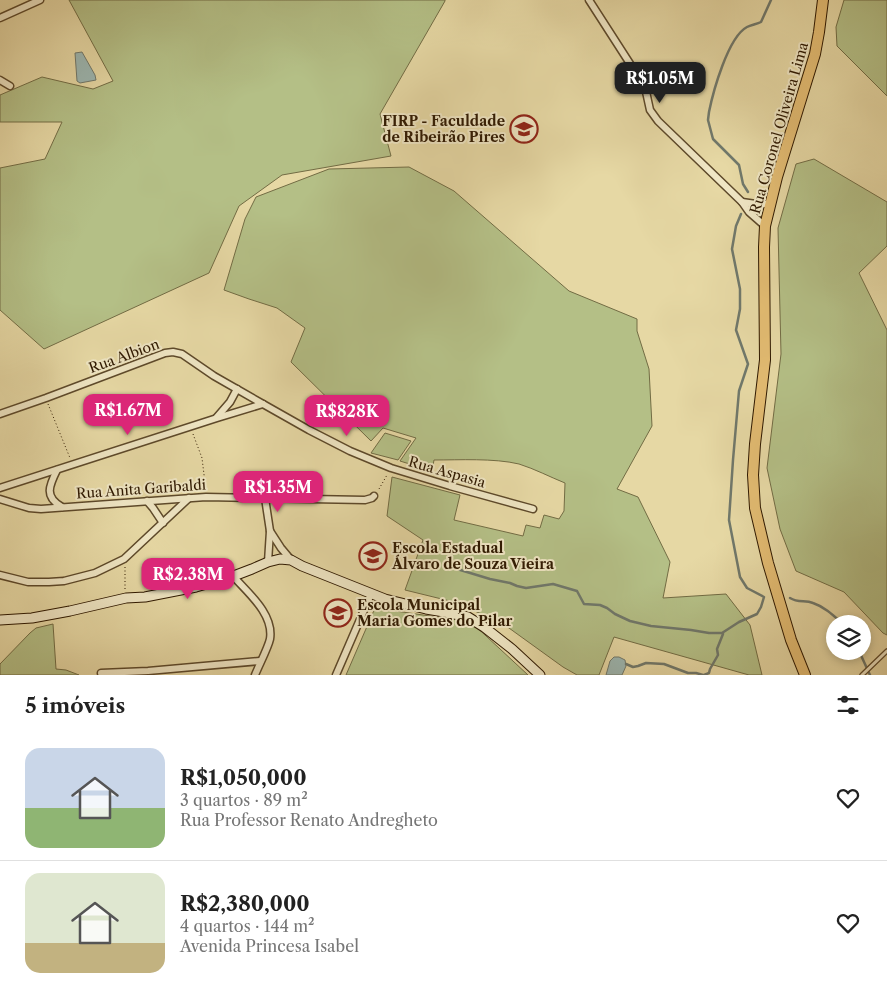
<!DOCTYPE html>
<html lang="pt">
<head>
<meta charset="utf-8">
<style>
	:root { --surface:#fff; --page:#f2f2f2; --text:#222; --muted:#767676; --line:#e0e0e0; --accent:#db2777 }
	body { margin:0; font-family:"Libre Caslon Text",serif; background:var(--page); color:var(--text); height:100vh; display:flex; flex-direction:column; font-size:19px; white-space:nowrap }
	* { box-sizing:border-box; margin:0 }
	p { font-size:16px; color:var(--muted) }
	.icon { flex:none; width:28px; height:28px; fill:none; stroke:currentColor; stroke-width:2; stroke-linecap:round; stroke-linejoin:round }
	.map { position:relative; height:675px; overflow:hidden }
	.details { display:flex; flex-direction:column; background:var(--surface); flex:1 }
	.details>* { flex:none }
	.buttons { position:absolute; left:826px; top:615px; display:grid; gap:10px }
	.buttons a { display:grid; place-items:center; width:45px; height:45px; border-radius:50%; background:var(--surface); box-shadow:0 2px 8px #0003; font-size:25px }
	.price { position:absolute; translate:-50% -42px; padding:0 11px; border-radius:10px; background:var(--accent); color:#fff; font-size:16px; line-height:32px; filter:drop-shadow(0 1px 2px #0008) }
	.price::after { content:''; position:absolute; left:50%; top:30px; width:15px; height:11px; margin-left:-8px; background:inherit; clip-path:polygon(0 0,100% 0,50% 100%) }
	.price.active { background:#222; color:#fff }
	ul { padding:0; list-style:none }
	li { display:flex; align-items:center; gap:15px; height:125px; padding:0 25px }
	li+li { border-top:1px solid var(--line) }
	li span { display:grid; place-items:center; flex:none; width:140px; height:100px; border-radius:15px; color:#555 }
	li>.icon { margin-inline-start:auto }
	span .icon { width:60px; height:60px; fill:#fffc; stroke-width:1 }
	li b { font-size:21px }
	h2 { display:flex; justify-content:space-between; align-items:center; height:60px; padding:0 25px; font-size:21px }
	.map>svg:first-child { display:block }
</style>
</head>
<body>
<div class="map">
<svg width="887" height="675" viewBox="0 0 887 675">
	<rect width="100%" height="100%" fill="#e6d8a4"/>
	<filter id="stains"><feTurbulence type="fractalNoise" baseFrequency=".004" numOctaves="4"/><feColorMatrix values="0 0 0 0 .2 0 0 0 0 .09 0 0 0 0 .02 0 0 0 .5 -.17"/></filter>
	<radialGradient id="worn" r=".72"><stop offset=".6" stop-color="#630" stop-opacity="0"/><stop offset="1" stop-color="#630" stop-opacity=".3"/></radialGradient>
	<g fill="#b4bf86" stroke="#726c44">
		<polygon points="69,0 445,0 445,1 380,114 391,156 282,175 239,206 209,273 44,349 0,310 0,168 45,159 62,122 0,122 0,95 42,77 93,89 113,81"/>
		<polygon points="844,0 887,0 887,96 837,46 836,27"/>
		<polygon points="814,159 887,202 887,246 859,273 887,330 887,635 883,633 844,592 796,571 780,529 767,468 781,354 778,228 796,164"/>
		<path d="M 409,167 L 454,191 L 569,291 L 637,319 L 637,331 L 649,369 L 652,426 L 617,489 L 638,497 L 670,562 L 663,598 L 726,594 L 750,625 L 762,675 L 749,675 L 614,637 L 599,675 L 577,675 L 563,667 L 502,623 L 454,602 L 405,590 L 423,540 L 387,516 L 392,477 L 460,495 L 454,520 L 523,536 L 526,525 L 540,528 L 544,515 L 559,519 L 564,511 L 565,483 C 550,477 535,469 519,464 C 494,458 459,460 434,460 L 432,471 L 400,461 L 416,438 L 383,428 L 371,441 L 291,362 L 305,328 L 277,308 L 249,299 L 224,290 L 245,219 L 256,197 L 329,169 Z"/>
		<polygon points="385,433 411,441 398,460 371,453"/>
		<polygon points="375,608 471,622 528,675 346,675"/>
		<polygon points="53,624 56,669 66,670 79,675 0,675 0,664 30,633 36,628"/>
	</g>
	<g fill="#9cb7b2" stroke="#70786b">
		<polygon points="82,52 95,75 96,80 80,83 77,81 75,53"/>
		<polygon points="614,657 619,657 625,660 626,666 622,675 606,675 610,661"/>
	</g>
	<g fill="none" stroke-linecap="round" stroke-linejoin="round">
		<g stroke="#70786b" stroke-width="2.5">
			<path d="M 748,192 L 743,184 L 739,165 L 713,139 L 708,120 L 709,112 C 713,92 728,37 747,27 C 751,25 757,24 761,22 L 771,0"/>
			<polyline points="457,569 490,579 510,583 517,586 526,588 553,584 577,591 584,604 600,605 607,608 615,614 630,621 651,626 691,630 709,633 722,633 739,622 757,614 761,607 764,597 747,588 740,577 729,520 733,460 739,391 748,364 736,330 740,309 740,289 732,249 736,226 741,214"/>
			<path d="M 790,598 C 798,603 805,600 813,603 C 825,607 834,616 843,624"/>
			<polyline points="859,651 870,675"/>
			<polyline points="626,664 633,667 638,666 646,663 664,664 688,673 696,673 703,675"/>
			<polyline points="704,675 709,673 710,669 718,655 717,649 723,634"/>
		</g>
		<g stroke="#5d492a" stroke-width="5.5">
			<polyline id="lane" points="862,675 887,651"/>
		</g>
		<g stroke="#5d492a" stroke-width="9">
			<g id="street">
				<polyline points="589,0 645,87 650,110 658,121 742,202 749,212 765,226"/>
				<polyline points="0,18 40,0"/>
				<polyline points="0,80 10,86"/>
				<polyline points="742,202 756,204 771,204"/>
				<polyline points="0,414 46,398 165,353 173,352 182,354 214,376 263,404 309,430 350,451 391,468 450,486 533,509"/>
				<polyline points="217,417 230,402 237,389"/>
				<path d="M 57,470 C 49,486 44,497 62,507"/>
				<polyline points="0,488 217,418 263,404"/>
				<polyline points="265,498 270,531 268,562"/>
				<polyline points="0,499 29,508 41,509 206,497 365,500 372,498 374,496"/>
				<polyline points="147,501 153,508 163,523"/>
				<polyline points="270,531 281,548 291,560"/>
				<polyline points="0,575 28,582 49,582 64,581 95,573 124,559 189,498"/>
				<path d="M 233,576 C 248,593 274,614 270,639 C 268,648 259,665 255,675"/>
				<polyline points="101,673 148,671 260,661"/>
				<polyline points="336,675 371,594"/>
			</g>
		</g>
		<g stroke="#2f1901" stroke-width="11">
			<polyline id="secondary" points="0,620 32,618 70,611 126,598 145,597 196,587 231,577 252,569 268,562 280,559 291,560 302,566 385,599 426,609 450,613 468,617 484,627 512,649 540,675"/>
		</g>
		<g stroke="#2f1901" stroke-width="12">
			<polyline id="primary" points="805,675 791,640 768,563 755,508 753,475 755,444 765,360 764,247 765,226 777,177 815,54 819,32 823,0"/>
		</g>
		<g stroke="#2f1901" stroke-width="1" stroke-dasharray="1 2.5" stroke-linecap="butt">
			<polyline points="48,404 70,458"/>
			<polyline points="193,434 202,458 206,491"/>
			<polyline points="379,489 387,475"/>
			<polyline points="125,567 125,590"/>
		</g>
		<use href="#lane" stroke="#efe6c4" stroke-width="3"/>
		<use href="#street" stroke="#efe6c4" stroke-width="6"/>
		<use href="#secondary" stroke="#efe6c4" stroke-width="9"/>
		<use href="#primary" stroke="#e3bc72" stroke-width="10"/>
	</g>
	<defs>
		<g id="university-ring" transform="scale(1.4375)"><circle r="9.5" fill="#efe6c4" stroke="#8f2418" stroke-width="1.5"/><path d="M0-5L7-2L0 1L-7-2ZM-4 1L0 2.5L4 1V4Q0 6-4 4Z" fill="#8f2418"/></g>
		<g id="school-ring" transform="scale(1.4375)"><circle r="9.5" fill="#efe6c4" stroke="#8f2418" stroke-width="1.5"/><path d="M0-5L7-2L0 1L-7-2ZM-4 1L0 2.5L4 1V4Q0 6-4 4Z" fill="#8f2418"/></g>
	</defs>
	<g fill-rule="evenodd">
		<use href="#university-ring" x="524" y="129"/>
		<use href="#school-ring" x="373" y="556"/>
		<use href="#school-ring" x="338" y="613"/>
	</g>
	<g text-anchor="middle" stroke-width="4" stroke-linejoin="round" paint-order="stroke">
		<g font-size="14" font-weight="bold" fill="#2f1901" stroke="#efe6c4" text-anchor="start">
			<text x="505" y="126" text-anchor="end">FIRP - Faculdade<tspan x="505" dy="16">de Ribeirão Pires</tspan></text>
			<text x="392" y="553">Escola Estadual<tspan x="392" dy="16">Álvaro de Souza Vieira</tspan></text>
			<text x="357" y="610">Escola Municipal<tspan x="357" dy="16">Maria Gomes do Pilar</tspan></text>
		</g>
		<g font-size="14" fill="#2f1901" stroke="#efe6c4">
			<text transform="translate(779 128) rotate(-74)" y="5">Rua Coronel Oliveira Lima</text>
			<text transform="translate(124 356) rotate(-20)" y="5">Rua Albion</text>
			<text transform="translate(447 472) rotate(16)" y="5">Rua Aspasia</text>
			<text transform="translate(141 489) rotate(-4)" y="5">Rua Anita Garibaldi</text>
		</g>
	</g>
	<rect width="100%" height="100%" filter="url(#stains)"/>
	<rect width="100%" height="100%" fill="url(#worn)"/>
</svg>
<div class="buttons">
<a><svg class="icon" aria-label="layers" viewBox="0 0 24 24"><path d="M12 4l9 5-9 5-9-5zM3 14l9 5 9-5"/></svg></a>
</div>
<b class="price active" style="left:660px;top:104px">R$1.05M</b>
<b class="price" style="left:128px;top:436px">R$1.67M</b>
<b class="price" style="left:347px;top:437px">R$828K</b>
<b class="price" style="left:278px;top:513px">R$1.35M</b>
<b class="price" style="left:188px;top:600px">R$2.38M</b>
</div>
<section class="details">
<h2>5 imóveis<svg class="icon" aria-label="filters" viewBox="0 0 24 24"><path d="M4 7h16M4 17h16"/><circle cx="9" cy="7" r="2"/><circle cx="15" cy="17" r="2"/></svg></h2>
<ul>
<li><span style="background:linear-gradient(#c9d6e8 60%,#8fb573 0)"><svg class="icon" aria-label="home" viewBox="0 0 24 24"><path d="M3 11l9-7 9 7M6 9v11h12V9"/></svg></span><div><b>R$1,050,000</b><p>3 quartos · 89 m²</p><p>Rua Professor Renato Andregheto</p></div><svg class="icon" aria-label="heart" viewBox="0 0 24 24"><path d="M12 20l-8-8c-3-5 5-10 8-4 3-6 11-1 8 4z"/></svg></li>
<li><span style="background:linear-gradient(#dfe7d0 70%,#c2b280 0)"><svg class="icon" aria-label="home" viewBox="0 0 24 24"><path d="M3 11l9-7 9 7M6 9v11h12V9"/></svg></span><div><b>R$2,380,000</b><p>4 quartos · 144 m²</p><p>Avenida Princesa Isabel</p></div><svg class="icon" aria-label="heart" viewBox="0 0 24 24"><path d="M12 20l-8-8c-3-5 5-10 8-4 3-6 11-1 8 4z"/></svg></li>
</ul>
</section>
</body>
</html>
